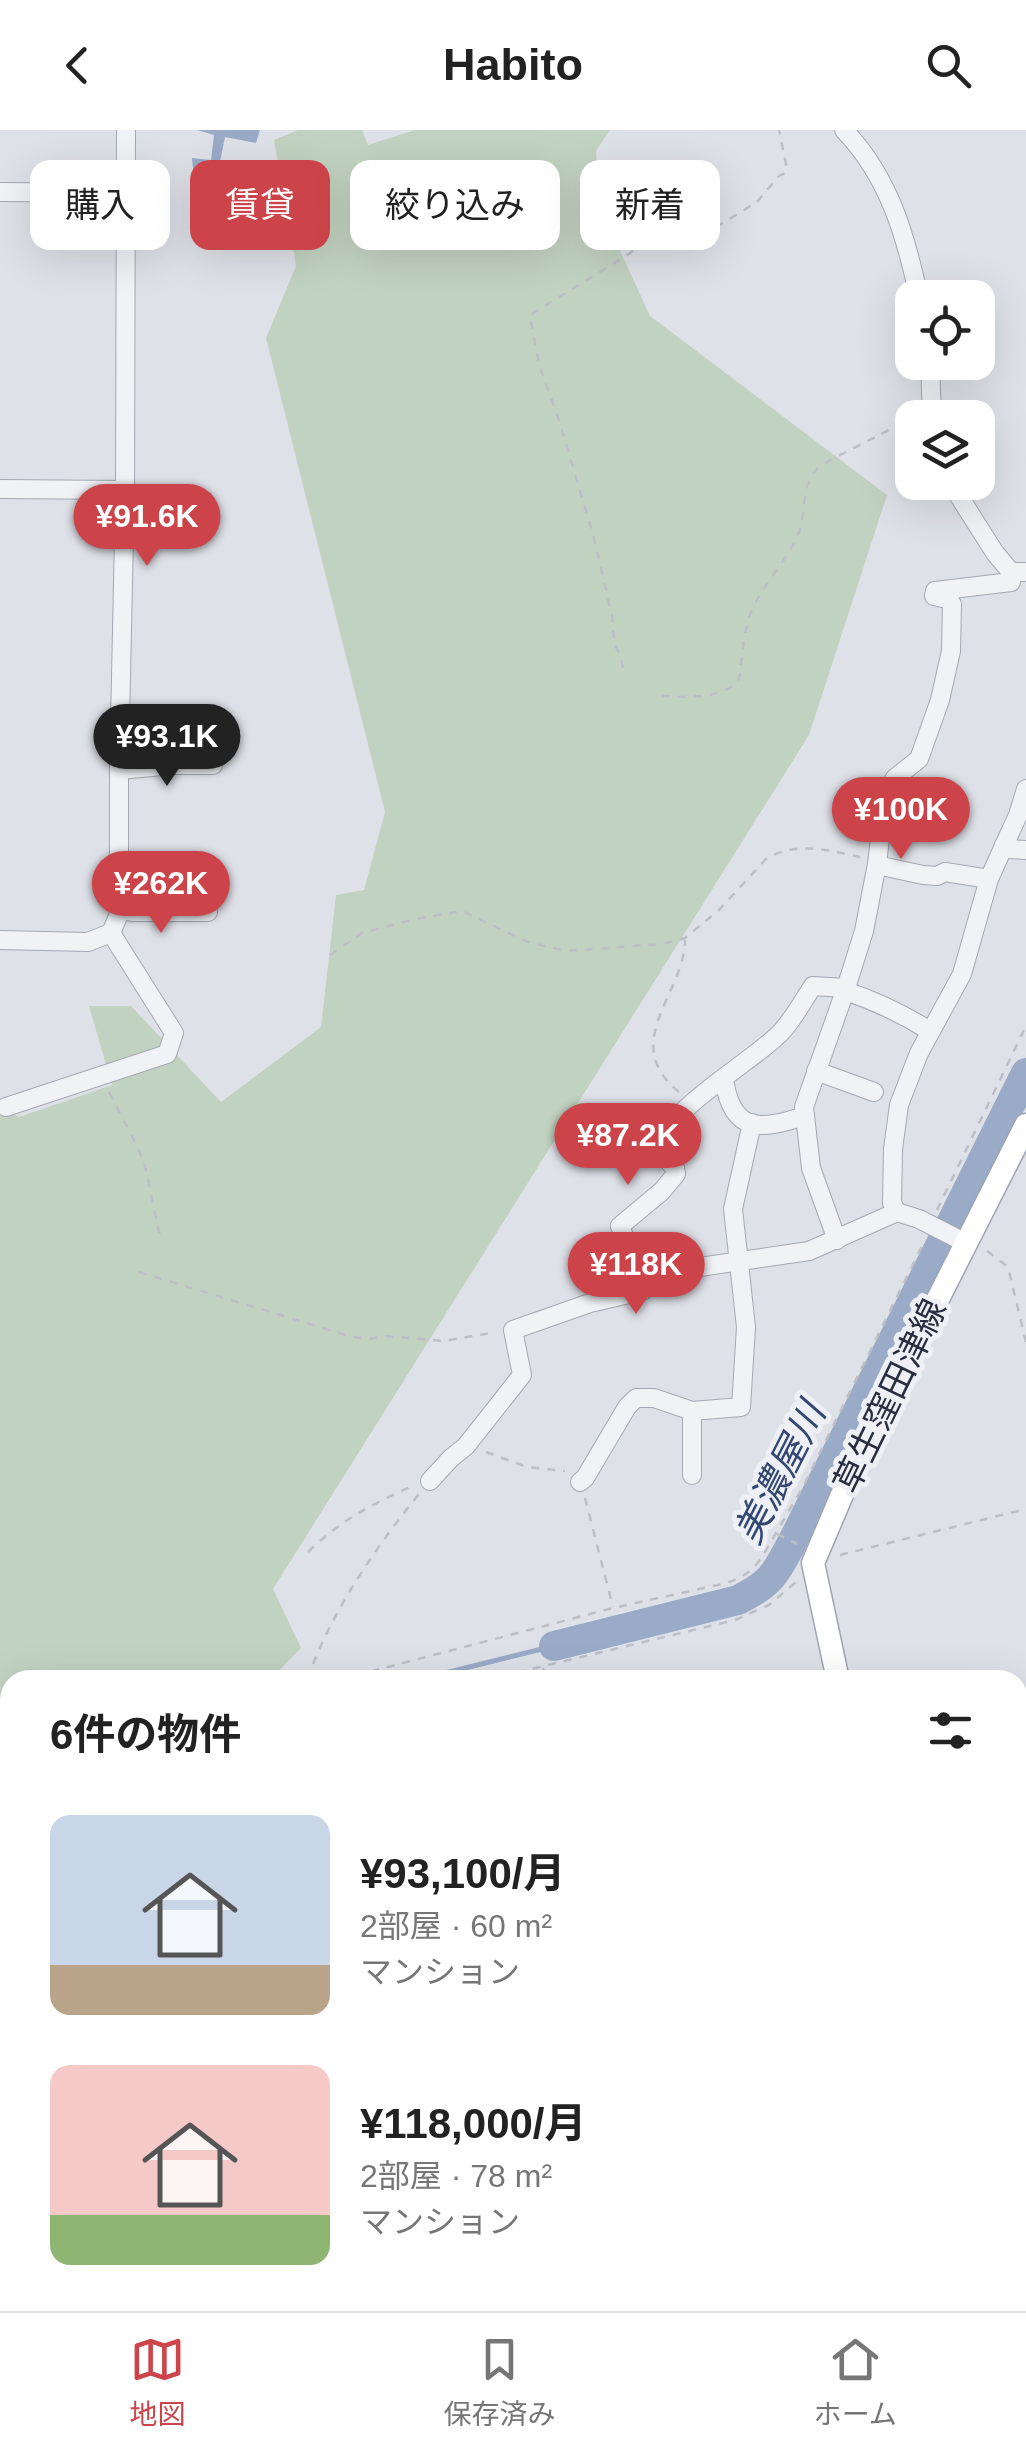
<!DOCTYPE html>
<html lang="ja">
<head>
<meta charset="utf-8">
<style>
	:root { --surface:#fff; --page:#f6f6f6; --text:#222; --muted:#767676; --line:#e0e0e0; --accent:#cc444a }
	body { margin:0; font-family:Helvetica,"Noto Sans JP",sans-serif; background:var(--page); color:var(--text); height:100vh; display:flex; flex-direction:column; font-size:38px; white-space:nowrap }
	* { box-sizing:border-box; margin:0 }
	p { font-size:32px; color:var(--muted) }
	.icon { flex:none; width:55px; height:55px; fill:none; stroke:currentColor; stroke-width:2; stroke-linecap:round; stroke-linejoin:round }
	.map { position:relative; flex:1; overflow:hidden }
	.panel { position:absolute; left:0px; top:1540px; width:1028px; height:642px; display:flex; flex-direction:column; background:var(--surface); border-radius:30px 30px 0 0; box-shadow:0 10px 40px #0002 }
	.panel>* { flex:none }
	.banner { position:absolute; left:30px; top:30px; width:968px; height:90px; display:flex; gap:20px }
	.tools { position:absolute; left:895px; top:150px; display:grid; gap:20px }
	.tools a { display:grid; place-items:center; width:100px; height:100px; border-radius:20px; background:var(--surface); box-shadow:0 10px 40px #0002; font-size:50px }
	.price { position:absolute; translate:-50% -85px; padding:0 22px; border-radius:35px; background:var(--accent); color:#fff; font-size:32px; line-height:65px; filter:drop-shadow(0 2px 5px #0008) }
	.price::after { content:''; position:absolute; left:50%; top:60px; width:30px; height:22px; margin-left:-15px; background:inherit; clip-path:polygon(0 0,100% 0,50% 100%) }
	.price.on { background:#222; color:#fff }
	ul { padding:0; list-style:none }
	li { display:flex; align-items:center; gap:30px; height:250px; padding:0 50px }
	li span { display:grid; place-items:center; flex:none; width:280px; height:200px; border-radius:20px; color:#555 }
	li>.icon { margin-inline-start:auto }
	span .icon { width:120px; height:120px; fill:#fffc; stroke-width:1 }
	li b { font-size:42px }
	h2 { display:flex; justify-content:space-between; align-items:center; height:120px; padding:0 50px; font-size:42px }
	.tag { padding:0 35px; border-radius:20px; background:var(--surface); box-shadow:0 10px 40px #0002; font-size:35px; line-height:90px }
	.tag.on { background:var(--accent); color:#fff }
	header { display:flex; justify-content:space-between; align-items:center; height:130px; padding:0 50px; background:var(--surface); font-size:45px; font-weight:700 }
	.dock { display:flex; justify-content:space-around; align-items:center; height:140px; border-top:2px solid var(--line); background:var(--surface); font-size:28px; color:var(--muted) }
	.dock a { display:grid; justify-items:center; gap:5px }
	.dock .on { color:var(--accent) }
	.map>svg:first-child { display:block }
</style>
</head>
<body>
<header><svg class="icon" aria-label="back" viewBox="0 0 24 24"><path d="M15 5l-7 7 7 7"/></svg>Habito<svg class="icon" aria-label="search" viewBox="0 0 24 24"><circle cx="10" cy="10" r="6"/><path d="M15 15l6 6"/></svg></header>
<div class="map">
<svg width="1026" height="2181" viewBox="0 0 1026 2181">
	<rect width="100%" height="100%" fill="#dfe1e8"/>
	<polygon fill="#c2d2c0" points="298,0 362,0 368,15 415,0 610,0 596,21 600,77 650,186 887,365 809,605 273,1459 301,1518 270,1550 10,1550 10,1893 0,1907 0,979 19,987 112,955 89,876 131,876 221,972 321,897 336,765 364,760 385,682 266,208 296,136 274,10"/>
	<polygon fill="#9aabc8" points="197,0 260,0 256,13 225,7 220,32 259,40 265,85 249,96 198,94 192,28 211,30 214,5"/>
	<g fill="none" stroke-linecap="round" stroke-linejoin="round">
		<g stroke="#9aabc8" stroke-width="5">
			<polyline points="417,1550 554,1516 556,1523"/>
			<polyline points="366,2172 368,2181"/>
			<polyline points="715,2172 717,2181"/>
		</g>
		<path stroke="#9aabc8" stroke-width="30" d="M 554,1516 L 738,1470 C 775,1452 777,1440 796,1405 L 1026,943"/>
		<g stroke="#a4a8b2" stroke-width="20">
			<g id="minor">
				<path d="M 844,0 C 889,47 906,106 919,168"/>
				<polyline points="0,62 125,63"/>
				<polyline points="930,232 932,288"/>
				<polyline points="950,352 995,423 1011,442 1026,442"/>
				<polyline points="0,359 125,360"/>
				<polyline points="119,640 173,635 213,635"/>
				<polyline points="1004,715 1009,719 1026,720"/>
				<polyline points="877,735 923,745 937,746 945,742 989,749"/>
				<polyline points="119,780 134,782 208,782"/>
				<polyline points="0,810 88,812 111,803 119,784 119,640 125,360 126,0"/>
				<path d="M 846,858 L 845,861 C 876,871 903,884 930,901"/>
				<polyline points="816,941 874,962"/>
				<path d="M 724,949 C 732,1004 760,1000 805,986"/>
				<polyline points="6,977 167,924 174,903 111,803"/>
				<polyline points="897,1082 892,1073 893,1019 899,975 919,923 962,844 989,749 1018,685 1026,659"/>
				<polyline points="837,1110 811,1038 804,977 845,861"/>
				<path d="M 645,1159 L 620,1096 L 662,1061 L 676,1044 L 675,1038 L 659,1021 C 661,983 748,934 776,907 C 791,894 802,872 813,856 L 846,858 L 864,801 L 877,734 L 882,691 L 891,655 L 895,648 L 919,629 L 940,570 L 951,521 L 952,474 L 947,469 L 934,466 L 935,461 L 1011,452 L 1011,442"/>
				<polyline points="692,1281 692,1345"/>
				<polyline points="430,1351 451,1328 466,1316 522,1245 513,1200 590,1173 642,1161 655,1151 693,1138 809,1121 897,1082 919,1089 966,1113"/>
				<polyline points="580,1352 585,1348 627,1277 636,1268 654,1268 692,1281 741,1277 746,1197 733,1079 752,993"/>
			</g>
		</g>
		<g stroke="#9ea4b3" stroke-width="25">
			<g id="major">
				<polyline points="838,1550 813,1433 858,1327 1026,995"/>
				<polyline points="994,2172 996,2181"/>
			</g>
		</g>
		<g stroke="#bdbfc6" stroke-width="2.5" stroke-dasharray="8 8" stroke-linecap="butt">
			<polyline points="623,538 620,524 614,514 612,486 594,408 558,287 539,235 530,185 629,124 643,112 652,109 700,101 718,96 757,72 779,46 785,43 786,34 779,0"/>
			<path d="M 662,566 C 685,567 724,570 739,549 C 742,529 744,497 752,480 C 764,453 785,433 797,407 C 809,381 798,355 821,335 L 912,288"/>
			<path d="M 330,825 L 362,803 L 415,789 L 462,781 L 528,812 L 566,821 L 662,814 L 685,808 L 719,780 L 766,729 C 795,711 828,720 860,727"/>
			<polyline points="109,962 137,1016 145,1036 160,1106"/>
			<path d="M 679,962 C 618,913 685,863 685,810"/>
			<polyline points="937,1080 1026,896"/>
			<polyline points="987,1121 1008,1137 1026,1212"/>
			<polyline points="139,1142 349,1206 368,1209 385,1206 444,1211 496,1202"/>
			<polyline points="486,1322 527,1337 565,1341"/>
			<polyline points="585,1368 613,1477"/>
			<polyline points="777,1404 797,1414"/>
			<path d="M 308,1422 C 342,1389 371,1375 414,1355"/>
			<polyline points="840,1425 1026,1379"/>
			<polyline points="543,1538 546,1550"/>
			<path d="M 308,1549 C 327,1488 378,1414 419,1364"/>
			<polyline points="308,1550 361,1544 613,1478 727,1453 741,1447 753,1439 762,1427 804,1355 925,1110"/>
			<polyline points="486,1550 735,1490 769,1475 796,1452"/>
			<polyline points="0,1935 10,1921"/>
			<polyline points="0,1944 10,1953"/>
			<polyline points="1018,2156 1026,2153"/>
			<polyline points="68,2172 70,2181"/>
			<polyline points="347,2172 349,2181"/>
			<polyline points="381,2172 383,2181"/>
			<polyline points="702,2172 704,2181"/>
			<polyline points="916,2181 950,2172"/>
		</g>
		<use href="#minor" stroke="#f1f2f6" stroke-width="18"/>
		<use href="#major" stroke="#fff" stroke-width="22"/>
	</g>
	<g text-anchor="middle" stroke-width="10" stroke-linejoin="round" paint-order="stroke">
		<g font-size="35" fill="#282e3f" stroke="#eef0f5">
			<text transform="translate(890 1266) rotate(-64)" y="12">草生窪田津線</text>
		</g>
		<g font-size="38" font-style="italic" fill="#324872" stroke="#eef0f5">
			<text transform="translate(780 1343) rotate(-63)" y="13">美濃屋川</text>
		</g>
	</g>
</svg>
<div class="tools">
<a><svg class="icon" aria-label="locate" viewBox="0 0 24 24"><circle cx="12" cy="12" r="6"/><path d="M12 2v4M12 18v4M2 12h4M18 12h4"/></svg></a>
<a><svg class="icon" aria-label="layers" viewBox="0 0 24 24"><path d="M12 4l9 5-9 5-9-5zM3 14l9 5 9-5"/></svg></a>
</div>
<b class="price" style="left:147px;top:439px">¥91.6K</b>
<b class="price on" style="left:167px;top:659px">¥93.1K</b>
<b class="price" style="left:901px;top:732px">¥100K</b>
<b class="price" style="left:161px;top:806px">¥262K</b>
<b class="price" style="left:628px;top:1058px">¥87.2K</b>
<b class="price" style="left:636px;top:1187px">¥118K</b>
<div class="banner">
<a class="tag">購入</a>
<a class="tag on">賃貸</a>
<a class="tag">絞り込み</a>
<a class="tag">新着</a>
</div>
<section class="panel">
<h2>6件の物件<svg class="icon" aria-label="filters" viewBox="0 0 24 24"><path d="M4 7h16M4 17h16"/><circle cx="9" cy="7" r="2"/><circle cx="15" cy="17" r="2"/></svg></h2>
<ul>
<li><span style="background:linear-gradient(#c9d6e8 75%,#b9a48a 0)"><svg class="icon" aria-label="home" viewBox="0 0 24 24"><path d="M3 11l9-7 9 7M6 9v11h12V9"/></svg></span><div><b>¥93,100/月</b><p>2部屋 · 60 m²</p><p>マンション</p></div></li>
<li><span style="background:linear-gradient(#f6c9c9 75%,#8fb573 0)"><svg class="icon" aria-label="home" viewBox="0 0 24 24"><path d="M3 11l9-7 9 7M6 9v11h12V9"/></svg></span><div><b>¥118,000/月</b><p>2部屋 · 78 m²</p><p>マンション</p></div></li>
</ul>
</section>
</div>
<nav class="dock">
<a class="on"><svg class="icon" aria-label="map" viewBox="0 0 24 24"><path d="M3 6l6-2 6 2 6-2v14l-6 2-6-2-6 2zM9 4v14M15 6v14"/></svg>地図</a>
<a><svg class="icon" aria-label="saved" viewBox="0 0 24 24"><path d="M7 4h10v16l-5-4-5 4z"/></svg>保存済み</a>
<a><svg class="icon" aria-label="home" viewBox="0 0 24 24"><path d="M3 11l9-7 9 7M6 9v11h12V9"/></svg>ホーム</a>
</nav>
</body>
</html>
